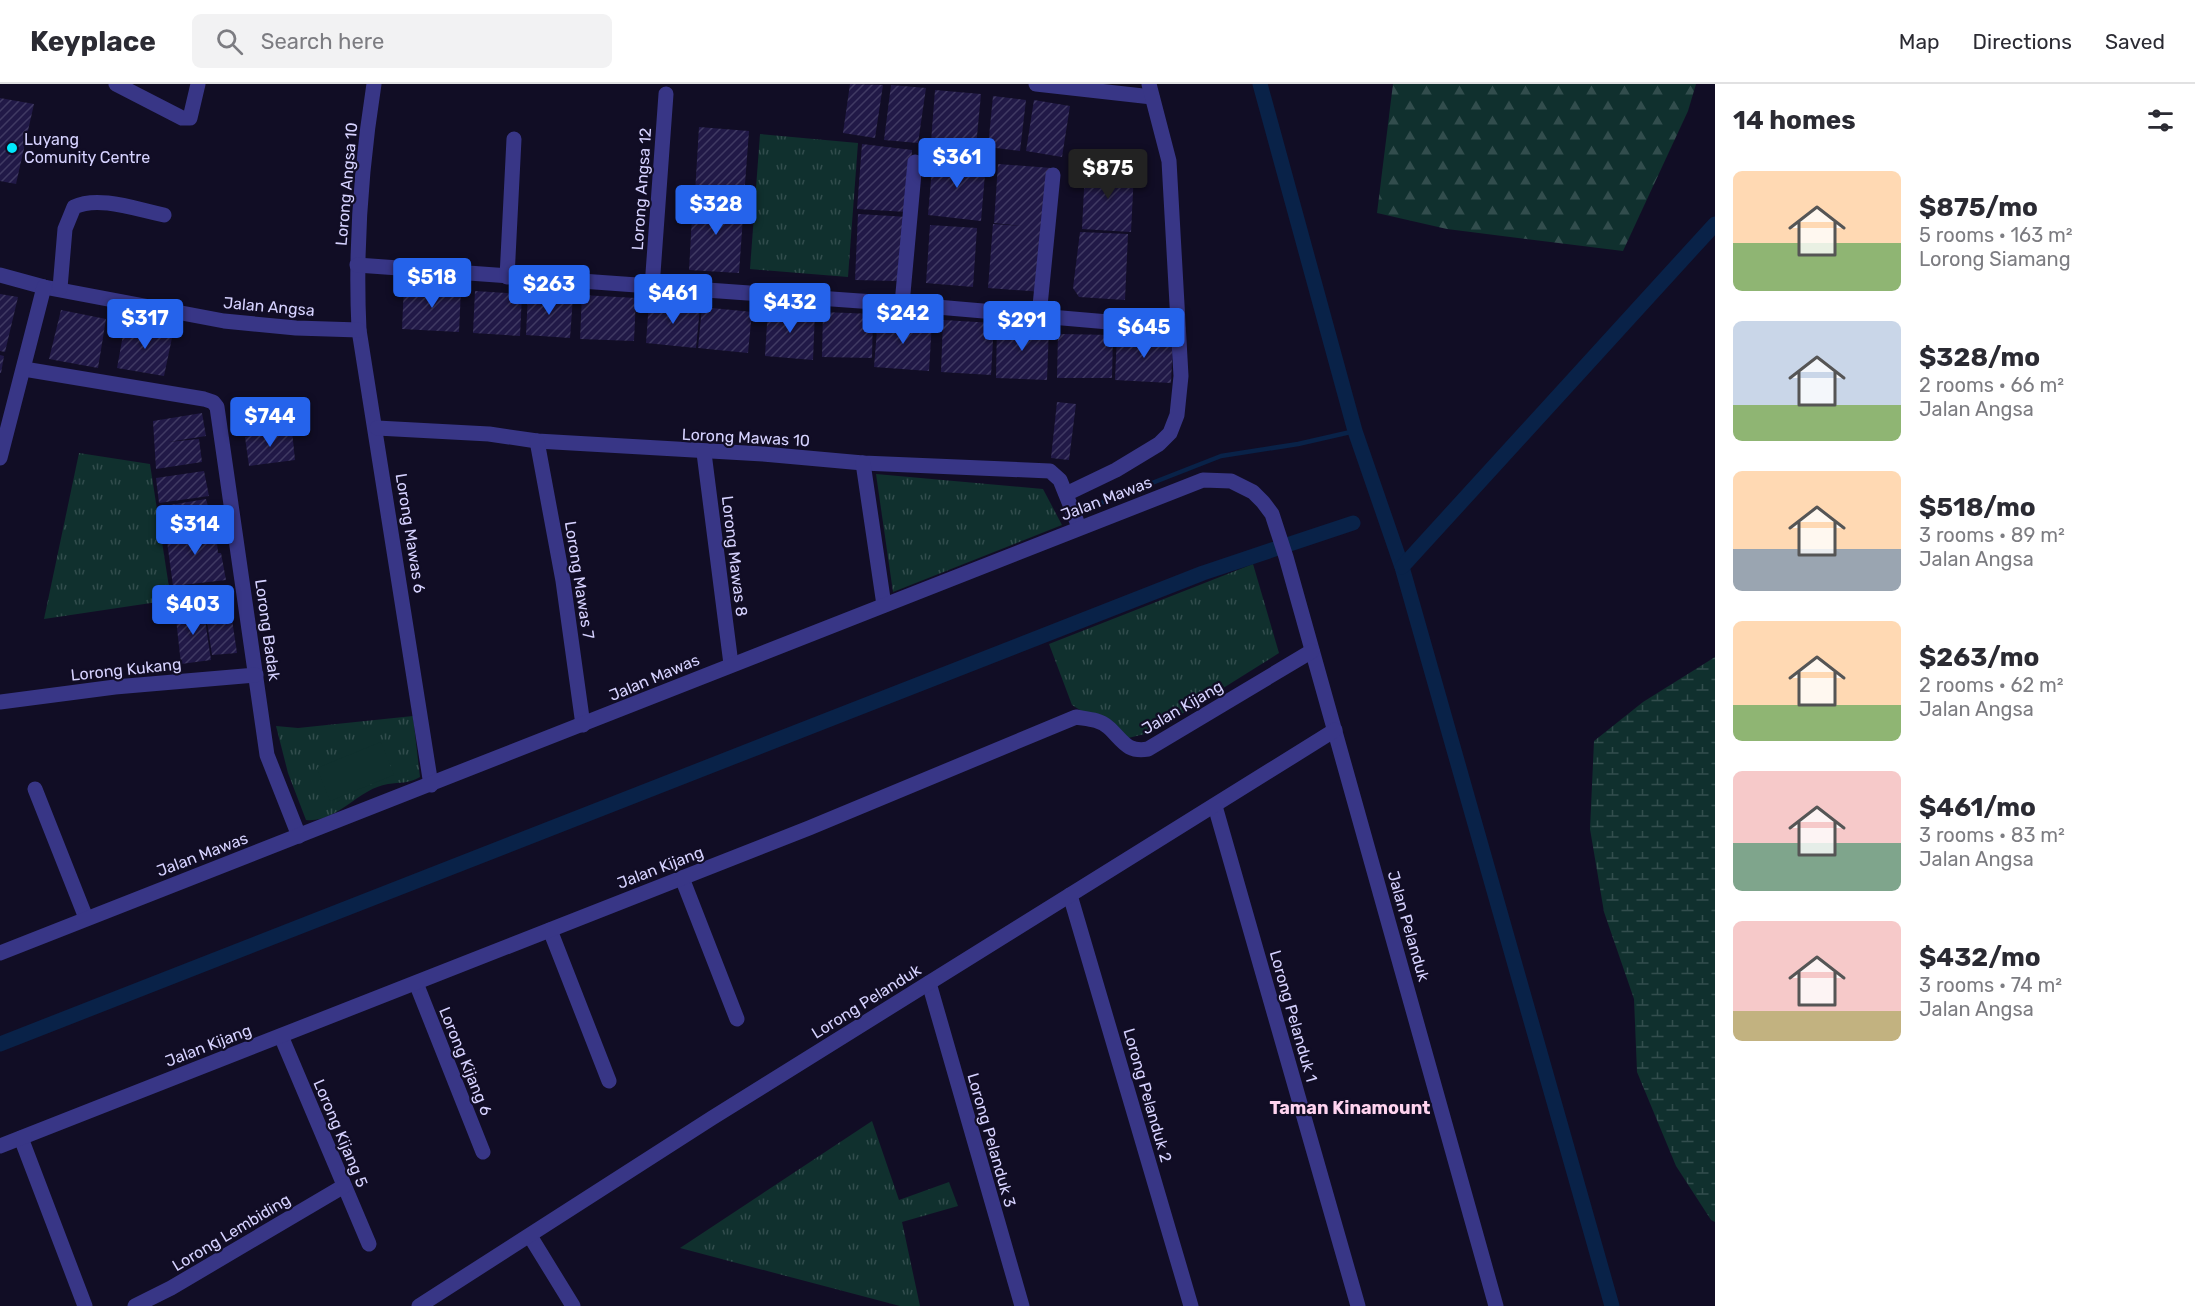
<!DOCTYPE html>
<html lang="en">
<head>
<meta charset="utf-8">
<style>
	:root { --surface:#fff; --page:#f2f2f3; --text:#2b2b33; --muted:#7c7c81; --line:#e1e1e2; --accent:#2563eb }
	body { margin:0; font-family:Rubik,sans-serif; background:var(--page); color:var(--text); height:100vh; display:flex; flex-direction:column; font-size:22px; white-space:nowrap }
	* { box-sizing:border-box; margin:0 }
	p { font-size:20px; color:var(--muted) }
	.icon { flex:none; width:33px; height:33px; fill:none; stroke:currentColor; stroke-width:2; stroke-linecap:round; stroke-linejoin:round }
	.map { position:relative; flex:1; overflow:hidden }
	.sheet { display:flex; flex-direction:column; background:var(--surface); width:480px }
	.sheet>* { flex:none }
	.price { position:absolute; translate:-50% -51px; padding:0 14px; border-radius:6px; background:var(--accent); color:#fff; font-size:20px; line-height:39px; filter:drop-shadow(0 2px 3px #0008) }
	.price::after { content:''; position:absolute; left:50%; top:36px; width:18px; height:14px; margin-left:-9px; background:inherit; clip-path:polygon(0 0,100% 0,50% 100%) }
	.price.selected { background:#222; color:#fff }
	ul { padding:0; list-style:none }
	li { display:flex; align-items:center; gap:18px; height:150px; padding:0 18px }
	li span { display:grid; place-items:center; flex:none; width:168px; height:120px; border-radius:9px; color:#555 }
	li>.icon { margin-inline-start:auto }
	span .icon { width:72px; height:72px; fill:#fffc; stroke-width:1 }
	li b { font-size:26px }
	h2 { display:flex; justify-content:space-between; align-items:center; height:72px; padding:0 18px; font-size:26px }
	header { display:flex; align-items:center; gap:36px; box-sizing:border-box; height:84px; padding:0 30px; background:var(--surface); border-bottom:2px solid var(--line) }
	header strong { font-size:28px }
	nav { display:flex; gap:33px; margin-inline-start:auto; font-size:21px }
	.search { width:420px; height:54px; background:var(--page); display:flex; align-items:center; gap:15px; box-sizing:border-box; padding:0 21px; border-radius:9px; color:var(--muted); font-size:22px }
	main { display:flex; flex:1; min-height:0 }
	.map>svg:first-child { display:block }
</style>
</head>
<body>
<header>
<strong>Keyplace</strong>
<div class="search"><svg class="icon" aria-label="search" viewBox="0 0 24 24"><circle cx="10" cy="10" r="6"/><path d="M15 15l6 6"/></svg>Search here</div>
<nav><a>Map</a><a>Directions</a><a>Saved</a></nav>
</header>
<main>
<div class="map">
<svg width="1715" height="1222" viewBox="0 0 1715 1222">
	<defs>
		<pattern id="grass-tufts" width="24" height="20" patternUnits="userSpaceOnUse" patternTransform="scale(1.5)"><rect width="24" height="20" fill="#10302e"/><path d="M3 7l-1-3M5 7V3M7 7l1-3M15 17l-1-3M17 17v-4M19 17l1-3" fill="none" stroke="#324d4d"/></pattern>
		<pattern id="forest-firs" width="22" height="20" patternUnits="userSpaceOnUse" patternTransform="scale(1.5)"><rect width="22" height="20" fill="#10302e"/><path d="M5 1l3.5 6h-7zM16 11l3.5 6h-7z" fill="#324d4d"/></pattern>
		<pattern id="wetland-marsh" width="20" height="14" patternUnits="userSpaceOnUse" patternTransform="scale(1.5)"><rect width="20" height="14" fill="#10302e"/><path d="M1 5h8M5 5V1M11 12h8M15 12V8" fill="none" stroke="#324d4d"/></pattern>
		<pattern id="building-hatch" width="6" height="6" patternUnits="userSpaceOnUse" patternTransform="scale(1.5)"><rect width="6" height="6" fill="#211947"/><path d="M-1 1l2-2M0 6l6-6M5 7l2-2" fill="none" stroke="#403a63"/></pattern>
	</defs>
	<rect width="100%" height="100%" fill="#110d25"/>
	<g fill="url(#grass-tufts)">
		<polygon points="760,50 858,59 848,193 750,185"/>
		<polygon points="79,369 150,380 171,516 44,535"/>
		<polygon points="876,390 1043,405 1062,441 893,508"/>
		<polygon points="1253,480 1279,569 1153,648 1120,656 1096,636 1072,621 1049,560"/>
		<path d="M 413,632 L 420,693 C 408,700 400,698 388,700 C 357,705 338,739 306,736 L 288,689 L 276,642 L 298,644 Z"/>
		<polygon points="872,1037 899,1116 949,1098 958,1122 902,1138 920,1222 900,1222 680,1164"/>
	</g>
	<polygon fill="url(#forest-firs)" points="1393,0 1696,0 1688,27 1623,167 1447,145 1377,129"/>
	<polygon fill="url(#wetland-marsh)" points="1715,573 1715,1138 1711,1136 1676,1082 1637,988 1634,915 1604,828 1590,745 1594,657 1643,618"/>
	<polygon fill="#10302e" points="381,658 394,691 330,717 317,684"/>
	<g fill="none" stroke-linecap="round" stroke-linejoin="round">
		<polyline stroke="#092248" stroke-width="4.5" points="1101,419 1221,372 1298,360 1355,347"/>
		<g stroke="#092248" stroke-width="15">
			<polyline points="1260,0 1355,347 1402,483 1612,1222"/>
			<polyline points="1402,483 1715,140"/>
			<polyline points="0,960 1203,489 1353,439"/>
		</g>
	</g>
	<g fill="url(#building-hatch)">
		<polygon points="850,0 883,1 875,54 843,49"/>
		<polygon points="891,1 926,4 918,59 884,56"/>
		<polygon points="935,6 981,10 976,62 931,58"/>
		<polygon points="993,12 1026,16 1020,67 988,63"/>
		<polygon points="0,14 34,20 16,100 0,97"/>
		<polygon points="1034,16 1070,22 1062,73 1026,67"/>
		<polygon points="699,43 749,47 744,113 695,109"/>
		<polygon points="862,60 912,66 907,128 857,125"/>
		<polygon points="933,73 986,78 981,137 928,131"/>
		<polygon points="998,80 1051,84 1044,208 988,204 993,140 1022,142 994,139"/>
		<polygon points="1085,85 1134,88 1131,148 1082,145"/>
		<polygon points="693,115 744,119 739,189 689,186"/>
		<polygon points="858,130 908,133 904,190 896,197 855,196"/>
		<polygon points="930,141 977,144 973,203 926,199"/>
		<polygon points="1080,148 1128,150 1125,216 1079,213 1073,204"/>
		<polygon points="404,202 461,205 459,248 402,245"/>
		<polygon points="475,207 522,210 520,252 473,249"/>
		<polygon points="0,210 18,213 5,268 0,267"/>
		<polygon points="528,210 573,213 570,254 526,251"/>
		<polygon points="582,211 636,214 634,257 580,255"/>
		<polygon points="649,218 700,223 696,264 646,259"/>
		<polygon points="702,223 752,228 748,269 698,264"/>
		<polygon points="768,224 815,227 813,276 765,272"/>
		<polygon points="61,226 106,235 98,284 49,275"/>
		<polygon points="823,228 873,230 872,274 822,273"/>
		<polygon points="878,234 932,238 929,287 874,283"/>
		<polygon points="943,236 994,239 991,291 941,288"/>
		<polygon points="125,240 173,249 164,292 117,284"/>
		<polygon points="997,241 1049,243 1047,296 996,294"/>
		<polygon points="1058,250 1113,251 1112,294 1057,294"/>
		<polygon points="1117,251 1173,254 1171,299 1115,296"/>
		<polygon points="0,271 4,272 1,289 0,289"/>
		<polygon points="291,317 293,344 246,349 242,324"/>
		<polygon points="1057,318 1076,320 1069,376 1051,374"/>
		<polygon points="202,329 206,352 168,358 199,355 202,378 156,385 153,337"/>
		<polygon points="292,347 295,376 249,382 245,353"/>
		<polygon points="204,387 209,412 159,419 156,394"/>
		<polygon points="206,415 212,436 173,443 170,421"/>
		<polygon points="215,439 218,469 221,469 226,496 173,502 166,450"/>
		<polygon points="230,522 237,569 212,571 205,524"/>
		<polygon points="203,523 211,576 181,580 175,526"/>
	</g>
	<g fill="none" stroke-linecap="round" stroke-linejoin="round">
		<g stroke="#383686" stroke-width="15">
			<polyline points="116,0 182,34 190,34 198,0"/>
			<path d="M 374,0 C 361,82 355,163 359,246 L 431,701"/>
			<polyline points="1036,0 1152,13"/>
			<polyline points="357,181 902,220 1178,244"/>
			<polyline points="0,191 44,203 224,237 296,244 359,246"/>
			<polyline points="507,193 514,55"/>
			<polyline points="652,203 666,10"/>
			<path d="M 60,204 L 65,145 L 74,123 C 99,111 138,126 164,131"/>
			<polyline points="902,220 915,78"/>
			<polyline points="1039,232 1053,91"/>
			<polyline points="24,285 204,315 213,318 217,323 267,671 299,752"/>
			<polyline points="377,344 489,350 537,357 763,370 863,379 1050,387 1060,396 1079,443"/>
			<polyline points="537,357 563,497 583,641"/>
			<polyline points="704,369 731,580"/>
			<polyline points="0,374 44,203"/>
			<polyline points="863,379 884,521"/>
			<polyline points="1066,410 1116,386 1159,360 1170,349 1177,331 1181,292 1169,77 1149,0"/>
			<polyline points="0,618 115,603 256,591"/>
			<polyline points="35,705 86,834"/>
			<polyline points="1215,722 1358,1222"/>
			<polyline points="682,794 737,935"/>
			<polyline points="1070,811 1191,1222"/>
			<polyline points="550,846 609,997"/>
			<polyline points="0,869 1203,396 1231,397 1253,408 1263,418 1272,430 1286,473 1496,1222"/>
			<polyline points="416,899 483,1068"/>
			<polyline points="929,899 1022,1222"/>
			<polyline points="281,952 369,1160"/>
			<polyline points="21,1054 85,1222"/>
			<path d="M 0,1062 L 809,744 L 1076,633 C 1087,635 1099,635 1108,643 C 1122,655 1126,669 1148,665 L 1312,567"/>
			<polyline points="530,1152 573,1222"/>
			<polyline points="135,1222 171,1204 344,1102"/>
			<polyline points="419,1222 712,1034 1335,646"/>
		</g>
	</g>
	<circle fill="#00e8fd" stroke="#110d25" stroke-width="2" cx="12" cy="64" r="6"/>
	<g text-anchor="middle" stroke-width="4.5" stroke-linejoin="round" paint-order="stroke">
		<g font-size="16" fill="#d6d2ff" stroke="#110d25" text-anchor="start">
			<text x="24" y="61">Luyang<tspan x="24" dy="18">Comunity Centre</tspan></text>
		</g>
		<g font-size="16" fill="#d6d2ff" stroke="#110d25">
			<text transform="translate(346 100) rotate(-85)" y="6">Lorong Angsa 10</text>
			<text transform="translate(641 105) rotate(-86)" y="6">Lorong Angsa 12</text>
			<text transform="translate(269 222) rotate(5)" y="6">Jalan Angsa</text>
			<text transform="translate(746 353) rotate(3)" y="6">Lorong Mawas 10</text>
			<text transform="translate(1106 414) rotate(-21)" y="6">Jalan Mawas</text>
			<text transform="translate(411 449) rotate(81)" y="6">Lorong Mawas 6</text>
			<text transform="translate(735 472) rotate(83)" y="6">Lorong Mawas 8</text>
			<text transform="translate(580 496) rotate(81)" y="6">Lorong Mawas 7</text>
			<text transform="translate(268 546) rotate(82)" y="6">Lorong Badak</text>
			<text transform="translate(126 585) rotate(-6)" y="6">Lorong Kukang</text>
			<text transform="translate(654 593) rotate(-23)" y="6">Jalan Mawas</text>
			<text transform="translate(1182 623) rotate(-30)" y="6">Jalan Kijang</text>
			<text transform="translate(202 770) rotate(-21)" y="6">Jalan Mawas</text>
			<text transform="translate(660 783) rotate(-21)" y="6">Jalan Kijang</text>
			<text transform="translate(1409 842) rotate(74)" y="6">Jalan Pelanduk</text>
			<text transform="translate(866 917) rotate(-32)" y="6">Lorong Pelanduk</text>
			<text transform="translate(1294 932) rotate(74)" y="6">Lorong Pelanduk 1</text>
			<text transform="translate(208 961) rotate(-21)" y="6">Jalan Kijang</text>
			<text transform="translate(466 977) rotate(68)" y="6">Lorong Kijang 6</text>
			<text transform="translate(1148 1011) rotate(74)" y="6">Lorong Pelanduk 2</text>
			<text transform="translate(341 1049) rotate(67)" y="6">Lorong Kijang 5</text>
			<text transform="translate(992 1056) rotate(74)" y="6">Lorong Pelanduk 3</text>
			<text transform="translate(231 1148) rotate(-31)" y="6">Lorong Lembiding</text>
		</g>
		<g font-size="18" font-weight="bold" fill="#ffd4f0" stroke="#110d25">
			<text x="1350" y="1030">Taman Kinamount</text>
		</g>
	</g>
</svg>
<b class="price" style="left:957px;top:105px">$361</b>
<b class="price selected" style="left:1108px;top:116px">$875</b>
<b class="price" style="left:716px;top:152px">$328</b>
<b class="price" style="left:432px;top:225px">$518</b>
<b class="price" style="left:549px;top:232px">$263</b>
<b class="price" style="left:673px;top:241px">$461</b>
<b class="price" style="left:790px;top:250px">$432</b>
<b class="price" style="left:903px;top:261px">$242</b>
<b class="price" style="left:145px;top:266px">$317</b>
<b class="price" style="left:1022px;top:268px">$291</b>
<b class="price" style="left:1144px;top:275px">$645</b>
<b class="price" style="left:270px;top:364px">$744</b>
<b class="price" style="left:195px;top:472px">$314</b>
<b class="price" style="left:193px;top:552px">$403</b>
</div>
<section class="sheet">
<h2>14 homes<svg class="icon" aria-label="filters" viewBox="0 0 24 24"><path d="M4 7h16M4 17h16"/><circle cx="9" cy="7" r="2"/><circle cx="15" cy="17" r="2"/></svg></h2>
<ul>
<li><span style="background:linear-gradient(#ffd9b3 60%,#8fb573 0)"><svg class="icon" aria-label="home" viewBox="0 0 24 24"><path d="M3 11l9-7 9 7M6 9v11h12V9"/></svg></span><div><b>$875/mo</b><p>5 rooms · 163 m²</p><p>Lorong Siamang</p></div></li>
<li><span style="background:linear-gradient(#c9d6e8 70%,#8fb573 0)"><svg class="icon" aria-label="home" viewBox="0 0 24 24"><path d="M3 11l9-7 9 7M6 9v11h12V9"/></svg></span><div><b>$328/mo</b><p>2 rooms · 66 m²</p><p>Jalan Angsa</p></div></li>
<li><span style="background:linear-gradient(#ffd9b3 65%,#9aa5b1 0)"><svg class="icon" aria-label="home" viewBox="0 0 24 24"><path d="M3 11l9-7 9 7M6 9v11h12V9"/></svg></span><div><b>$518/mo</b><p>3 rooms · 89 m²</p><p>Jalan Angsa</p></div></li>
<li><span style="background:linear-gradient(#ffd9b3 70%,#8fb573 0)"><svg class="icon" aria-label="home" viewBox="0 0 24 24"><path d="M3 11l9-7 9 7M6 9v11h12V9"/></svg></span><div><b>$263/mo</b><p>2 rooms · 62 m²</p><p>Jalan Angsa</p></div></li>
<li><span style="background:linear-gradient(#f6c9c9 60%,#7fa58c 0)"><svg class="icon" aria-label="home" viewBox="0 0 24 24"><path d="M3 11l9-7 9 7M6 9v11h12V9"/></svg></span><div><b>$461/mo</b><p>3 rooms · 83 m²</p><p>Jalan Angsa</p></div></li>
<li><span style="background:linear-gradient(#f6c9c9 75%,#c2b280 0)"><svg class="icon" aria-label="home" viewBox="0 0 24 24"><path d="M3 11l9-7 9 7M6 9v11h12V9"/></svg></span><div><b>$432/mo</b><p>3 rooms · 74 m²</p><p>Jalan Angsa</p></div></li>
</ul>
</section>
</main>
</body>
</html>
